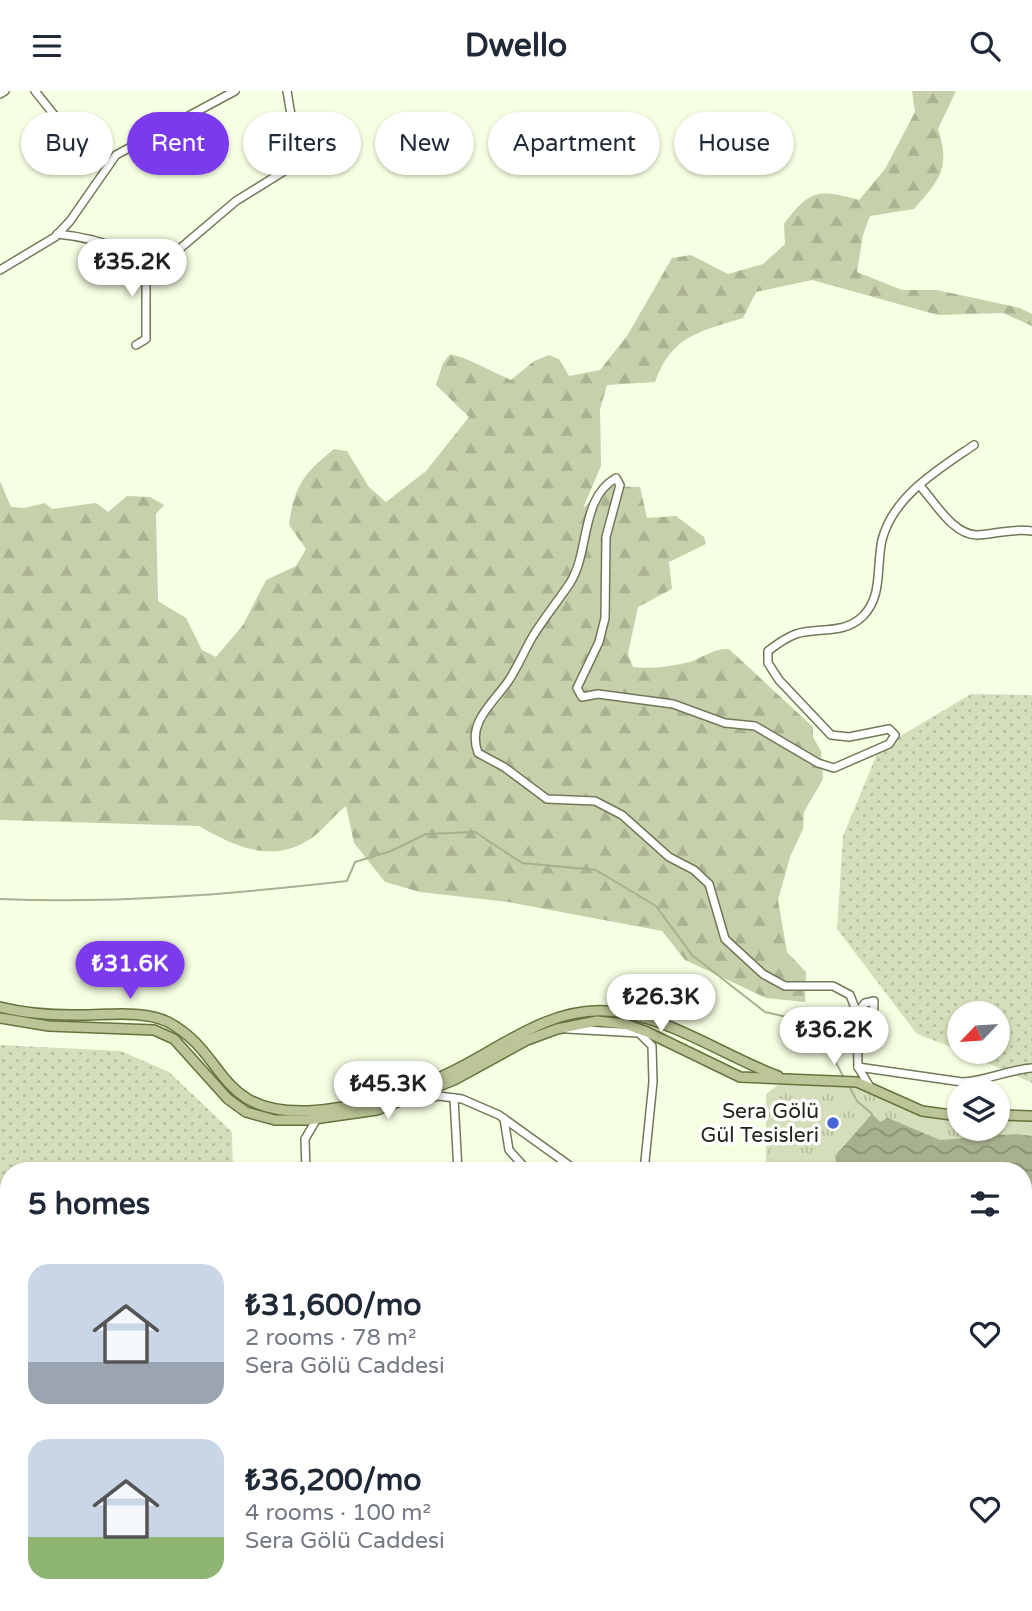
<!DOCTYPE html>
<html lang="en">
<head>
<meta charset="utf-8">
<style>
	:root { --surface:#fff; --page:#f6f6f7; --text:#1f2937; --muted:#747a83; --accent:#7c3aed }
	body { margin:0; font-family:"Varela Round",sans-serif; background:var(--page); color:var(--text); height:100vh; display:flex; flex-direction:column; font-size:26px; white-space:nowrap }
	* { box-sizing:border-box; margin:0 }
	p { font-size:23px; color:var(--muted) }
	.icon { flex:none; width:38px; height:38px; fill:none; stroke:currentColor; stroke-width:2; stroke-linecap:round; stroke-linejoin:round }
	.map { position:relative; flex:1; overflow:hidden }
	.drawer { position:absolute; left:0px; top:1071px; width:1032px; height:450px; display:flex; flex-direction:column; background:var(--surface); border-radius:28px 28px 0 0; box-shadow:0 2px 5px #0004 }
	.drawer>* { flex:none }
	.banner { position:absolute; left:21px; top:21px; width:990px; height:63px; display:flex; gap:14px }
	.needle { width:46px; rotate:245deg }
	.controls { position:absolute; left:947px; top:910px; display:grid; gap:14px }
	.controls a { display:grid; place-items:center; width:63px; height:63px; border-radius:50%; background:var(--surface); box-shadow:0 2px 5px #0004; font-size:35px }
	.price { position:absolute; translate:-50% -60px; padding:0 16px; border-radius:24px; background:#fff; color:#222; font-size:23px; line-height:46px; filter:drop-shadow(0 2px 4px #0008) }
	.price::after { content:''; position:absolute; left:50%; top:42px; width:21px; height:16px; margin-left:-10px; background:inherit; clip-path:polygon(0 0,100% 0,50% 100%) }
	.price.selected { background:var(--accent); color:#fff }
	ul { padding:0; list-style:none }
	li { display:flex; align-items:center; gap:21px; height:175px; padding:0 28px }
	li span { display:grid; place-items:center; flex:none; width:196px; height:140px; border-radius:21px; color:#555 }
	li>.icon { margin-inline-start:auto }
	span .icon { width:84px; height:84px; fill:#fffc; stroke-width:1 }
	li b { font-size:30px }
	h2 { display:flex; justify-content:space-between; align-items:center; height:84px; padding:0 28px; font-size:30px }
	.tag { padding:0 24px; border-radius:32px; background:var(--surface); box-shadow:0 2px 5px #0004; font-size:24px; line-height:63px }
	.tag.selected { background:var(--accent); color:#fff }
	header { display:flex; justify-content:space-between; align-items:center; height:91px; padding:0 28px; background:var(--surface); font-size:32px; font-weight:700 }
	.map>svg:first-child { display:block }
</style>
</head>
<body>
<header><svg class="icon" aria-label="menu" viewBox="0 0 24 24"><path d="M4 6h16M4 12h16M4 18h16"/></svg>Dwello<svg class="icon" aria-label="search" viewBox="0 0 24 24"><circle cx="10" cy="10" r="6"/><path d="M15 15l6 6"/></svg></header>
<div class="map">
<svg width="1032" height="1520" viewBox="0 0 1032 1520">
	<defs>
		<pattern id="grass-dots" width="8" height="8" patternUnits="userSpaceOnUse" patternTransform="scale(1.75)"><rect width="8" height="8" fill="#d4deba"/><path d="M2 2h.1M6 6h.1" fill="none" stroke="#b6be9f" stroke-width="1.8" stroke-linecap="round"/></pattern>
		<pattern id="forest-firs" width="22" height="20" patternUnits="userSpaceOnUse" patternTransform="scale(1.75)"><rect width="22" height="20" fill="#c6d0ab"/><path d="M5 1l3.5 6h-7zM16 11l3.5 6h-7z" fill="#aab292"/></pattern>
		<pattern id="park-tufts" width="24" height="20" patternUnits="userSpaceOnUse" patternTransform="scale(1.75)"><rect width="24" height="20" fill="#d4deba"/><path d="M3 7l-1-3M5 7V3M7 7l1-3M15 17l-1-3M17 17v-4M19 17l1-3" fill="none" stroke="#b6be9f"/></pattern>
		<pattern id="water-waves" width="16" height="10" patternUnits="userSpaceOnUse" patternTransform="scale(1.75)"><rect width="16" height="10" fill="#a7b18d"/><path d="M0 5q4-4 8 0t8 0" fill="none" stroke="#889072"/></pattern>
	</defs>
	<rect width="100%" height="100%" fill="#f7ffe3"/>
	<g fill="url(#grass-dots)">
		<polygon points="971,603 1032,604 1032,992 963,961 998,961 998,922 959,922 959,959 917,943 837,838 843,745 879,658"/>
		<polygon points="0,954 121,960 169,981 232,1041 233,1080 9,1080 9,1265 0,1265"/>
		<polygon points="464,1512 697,1512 698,1520 469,1520"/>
	</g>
	<g fill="url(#forest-firs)">
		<path d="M 912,0 L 956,0 L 938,38 C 951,78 939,89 914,118 L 870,125 L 863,144 L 857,181 L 902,199 L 937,199 L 1020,217 L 1032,223 L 1032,235 L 1003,222 L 938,224 L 812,189 L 756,201 L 743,227 C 699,241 672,244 655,291 L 607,294 L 600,318 L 601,375 L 583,417 L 610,395 L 640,396 L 647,427 L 676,425 L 704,446 L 706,453 L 669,471 L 672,498 L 638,516 L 628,563 L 633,576 C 650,578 668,576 685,572 C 701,569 711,557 729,558 L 813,636 L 813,646 L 821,660 L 823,688 L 804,721 L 803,738 L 790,766 L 778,809 L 787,861 L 806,881 L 805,911 L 766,907 L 685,869 L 662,840 L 508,811 L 420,801 L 385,791 L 354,752 L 346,715 C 334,724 325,737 313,746 C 275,774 235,756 199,735 L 0,729 L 0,390 L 11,416 L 24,417 L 45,412 L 52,418 L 96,412 L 108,421 L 127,405 L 150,406 L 164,414 L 156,423 L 158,510 L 186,527 L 202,559 L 216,566 L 243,534 L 266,489 L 296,475 L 306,458 L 289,434 C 294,395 304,382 334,358 L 347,360 L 369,396 L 386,411 L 426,380 L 469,326 L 436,294 L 443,272 L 450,263 C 472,268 489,280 511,289 L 534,270 L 549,264 L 559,268 L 569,285 L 600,279 L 627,245 L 672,167 L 691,164 L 728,183 L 763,173 L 785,153 L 784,133 C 810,98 818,98 859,109 L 885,78 L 915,21 Z"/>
		<polygon points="1032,1347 1032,1461 1024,1463 1024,1357"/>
	</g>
	<polygon fill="url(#park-tufts)" points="786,988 857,991 894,1008 959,1025 959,1038 998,1038 998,1024 1032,1025 1032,1278 1024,1267 1024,1080 766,1080 766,1003"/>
	<polygon fill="url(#water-waves)" points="872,1023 880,1031 888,1027 940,1049 1016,1043 1032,1045 1032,1263 1024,1255 1024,1195 1029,1190 1024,1175 1024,1080 838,1080 835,1065"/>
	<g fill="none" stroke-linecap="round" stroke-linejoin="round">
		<g stroke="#a7b18d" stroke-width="2">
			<path d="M 0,808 C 116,813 232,803 347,790 L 355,771 L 391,760 L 426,743 L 475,741 L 522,772 L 596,779 L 656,815 L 692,864 L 765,921 L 796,928 L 823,924 L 833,966 L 844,987"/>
			<polyline points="849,995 857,1010 872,1023"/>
		</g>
		<g stroke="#71795a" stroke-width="10">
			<g id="minor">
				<polyline points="35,0 71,45 76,57 109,72"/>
				<polyline points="0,3 5,0"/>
				<path d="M 57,143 C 79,145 104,151 124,160 C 136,165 143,181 157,177 L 236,110 L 289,77 L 297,60 L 287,0"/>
				<polyline points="0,179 55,146 70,130 116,64 235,0"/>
				<polyline points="136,254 146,248 146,176"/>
				<path d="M 920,395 C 935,411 953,444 977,444 C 997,443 1012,437 1032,440"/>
				<polyline points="857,922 865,912 874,910 873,934"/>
				<polyline points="567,938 639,942 652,955 653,991 644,1080"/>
				<path d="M 858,976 L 962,991 C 986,990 1007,979 1032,977"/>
				<path d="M 870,996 L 858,976 L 857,922 L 850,904 L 833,895 L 785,895 L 763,883 L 725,848 L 709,793 L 694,779 L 669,766 L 622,724 L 595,710 L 547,708 L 504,676 L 478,662 C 467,632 491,614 507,592 C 517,578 524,560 533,545 C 544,527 558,510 570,492 C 590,461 580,407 616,387 L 620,394 L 606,446 L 605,527 L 599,551 L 577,597 L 582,606 L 598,603 L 673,613 L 725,632 L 755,635 L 818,672 L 834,677 L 889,653 L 895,644 L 889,638 L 849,646 L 831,644 L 779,589 L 768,572 L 768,560 C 777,553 785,547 796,543 C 818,536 844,544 863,525 C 883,505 876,476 882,449 C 893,405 939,378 974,354"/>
				<polyline points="454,1007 458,1080"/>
				<polyline points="409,1010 439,1005 462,1008 499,1024 573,1077 599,1080"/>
				<polyline points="504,1028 509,1059 528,1080"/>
				<polyline points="306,1080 305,1048 319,1024"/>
				<polyline points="0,1380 9,1359"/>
				<polyline points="1024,1489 1032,1493"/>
				<polyline points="300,1512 319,1520"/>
				<polyline points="553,1512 561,1520"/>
				<polyline points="920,1512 922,1520"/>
				<polyline points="953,1520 959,1512"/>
			</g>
		</g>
		<g stroke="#67733d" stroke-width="12">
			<g id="major">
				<path d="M 0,916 C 24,922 49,924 73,924 C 102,925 142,918 168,931 C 228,963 215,1023 308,1020 C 354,1018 415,1000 455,979 C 503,955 549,917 606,920 C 666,923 723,965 778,985"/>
				<polyline points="0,927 49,935 154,939 174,948 228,1008 246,1021 275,1029 307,1029 377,1019 454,989 527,949 557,938 597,930 625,933 647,941 740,986 857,991 922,1020 959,1025"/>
				<polyline points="998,1024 1032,1025"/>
			</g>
		</g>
		<use href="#minor" stroke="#fff" stroke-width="7"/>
		<use href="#major" stroke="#bbc597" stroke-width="9"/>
	</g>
	<circle fill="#4763d6" stroke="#fff" stroke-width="2.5" cx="833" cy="1032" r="7"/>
	<g text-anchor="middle" stroke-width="7" stroke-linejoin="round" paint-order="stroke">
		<g font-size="21" fill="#212418" stroke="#fff" text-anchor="end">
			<text x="819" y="1027">Sera Gölü<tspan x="819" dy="24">Gül Tesisleri</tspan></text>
		</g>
	</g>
</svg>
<div class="controls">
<a><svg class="needle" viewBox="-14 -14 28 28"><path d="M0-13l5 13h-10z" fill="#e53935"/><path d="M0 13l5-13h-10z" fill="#747a83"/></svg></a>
<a><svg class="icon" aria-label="layers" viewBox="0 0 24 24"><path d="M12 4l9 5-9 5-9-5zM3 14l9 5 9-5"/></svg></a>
</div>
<b class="price" style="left:132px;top:208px">₺35.2K</b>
<b class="price selected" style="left:130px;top:910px">₺31.6K</b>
<b class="price" style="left:661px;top:943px">₺26.3K</b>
<b class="price" style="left:834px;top:976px">₺36.2K</b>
<b class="price" style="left:388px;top:1030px">₺45.3K</b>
<div class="banner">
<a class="tag">Buy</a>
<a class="tag selected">Rent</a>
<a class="tag">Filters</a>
<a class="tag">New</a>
<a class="tag">Apartment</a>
<a class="tag">House</a>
</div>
<section class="drawer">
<h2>5 homes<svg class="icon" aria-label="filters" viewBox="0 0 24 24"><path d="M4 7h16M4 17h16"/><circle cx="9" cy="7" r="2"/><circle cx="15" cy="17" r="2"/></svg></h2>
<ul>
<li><span style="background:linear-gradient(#c9d6e8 70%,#9aa5b1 0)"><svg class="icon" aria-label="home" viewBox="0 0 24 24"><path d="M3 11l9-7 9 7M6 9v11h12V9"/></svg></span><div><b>₺31,600/mo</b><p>2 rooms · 78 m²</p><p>Sera Gölü Caddesi</p></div><svg class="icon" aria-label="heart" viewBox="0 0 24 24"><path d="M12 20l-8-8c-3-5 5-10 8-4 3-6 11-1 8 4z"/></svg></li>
<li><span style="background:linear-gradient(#c9d6e8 70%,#8fb573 0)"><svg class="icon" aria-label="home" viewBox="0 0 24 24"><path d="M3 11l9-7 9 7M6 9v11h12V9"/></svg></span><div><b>₺36,200/mo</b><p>4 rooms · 100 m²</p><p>Sera Gölü Caddesi</p></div><svg class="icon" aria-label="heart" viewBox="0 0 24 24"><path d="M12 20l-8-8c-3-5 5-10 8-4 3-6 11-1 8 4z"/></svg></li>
</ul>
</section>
</div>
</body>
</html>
